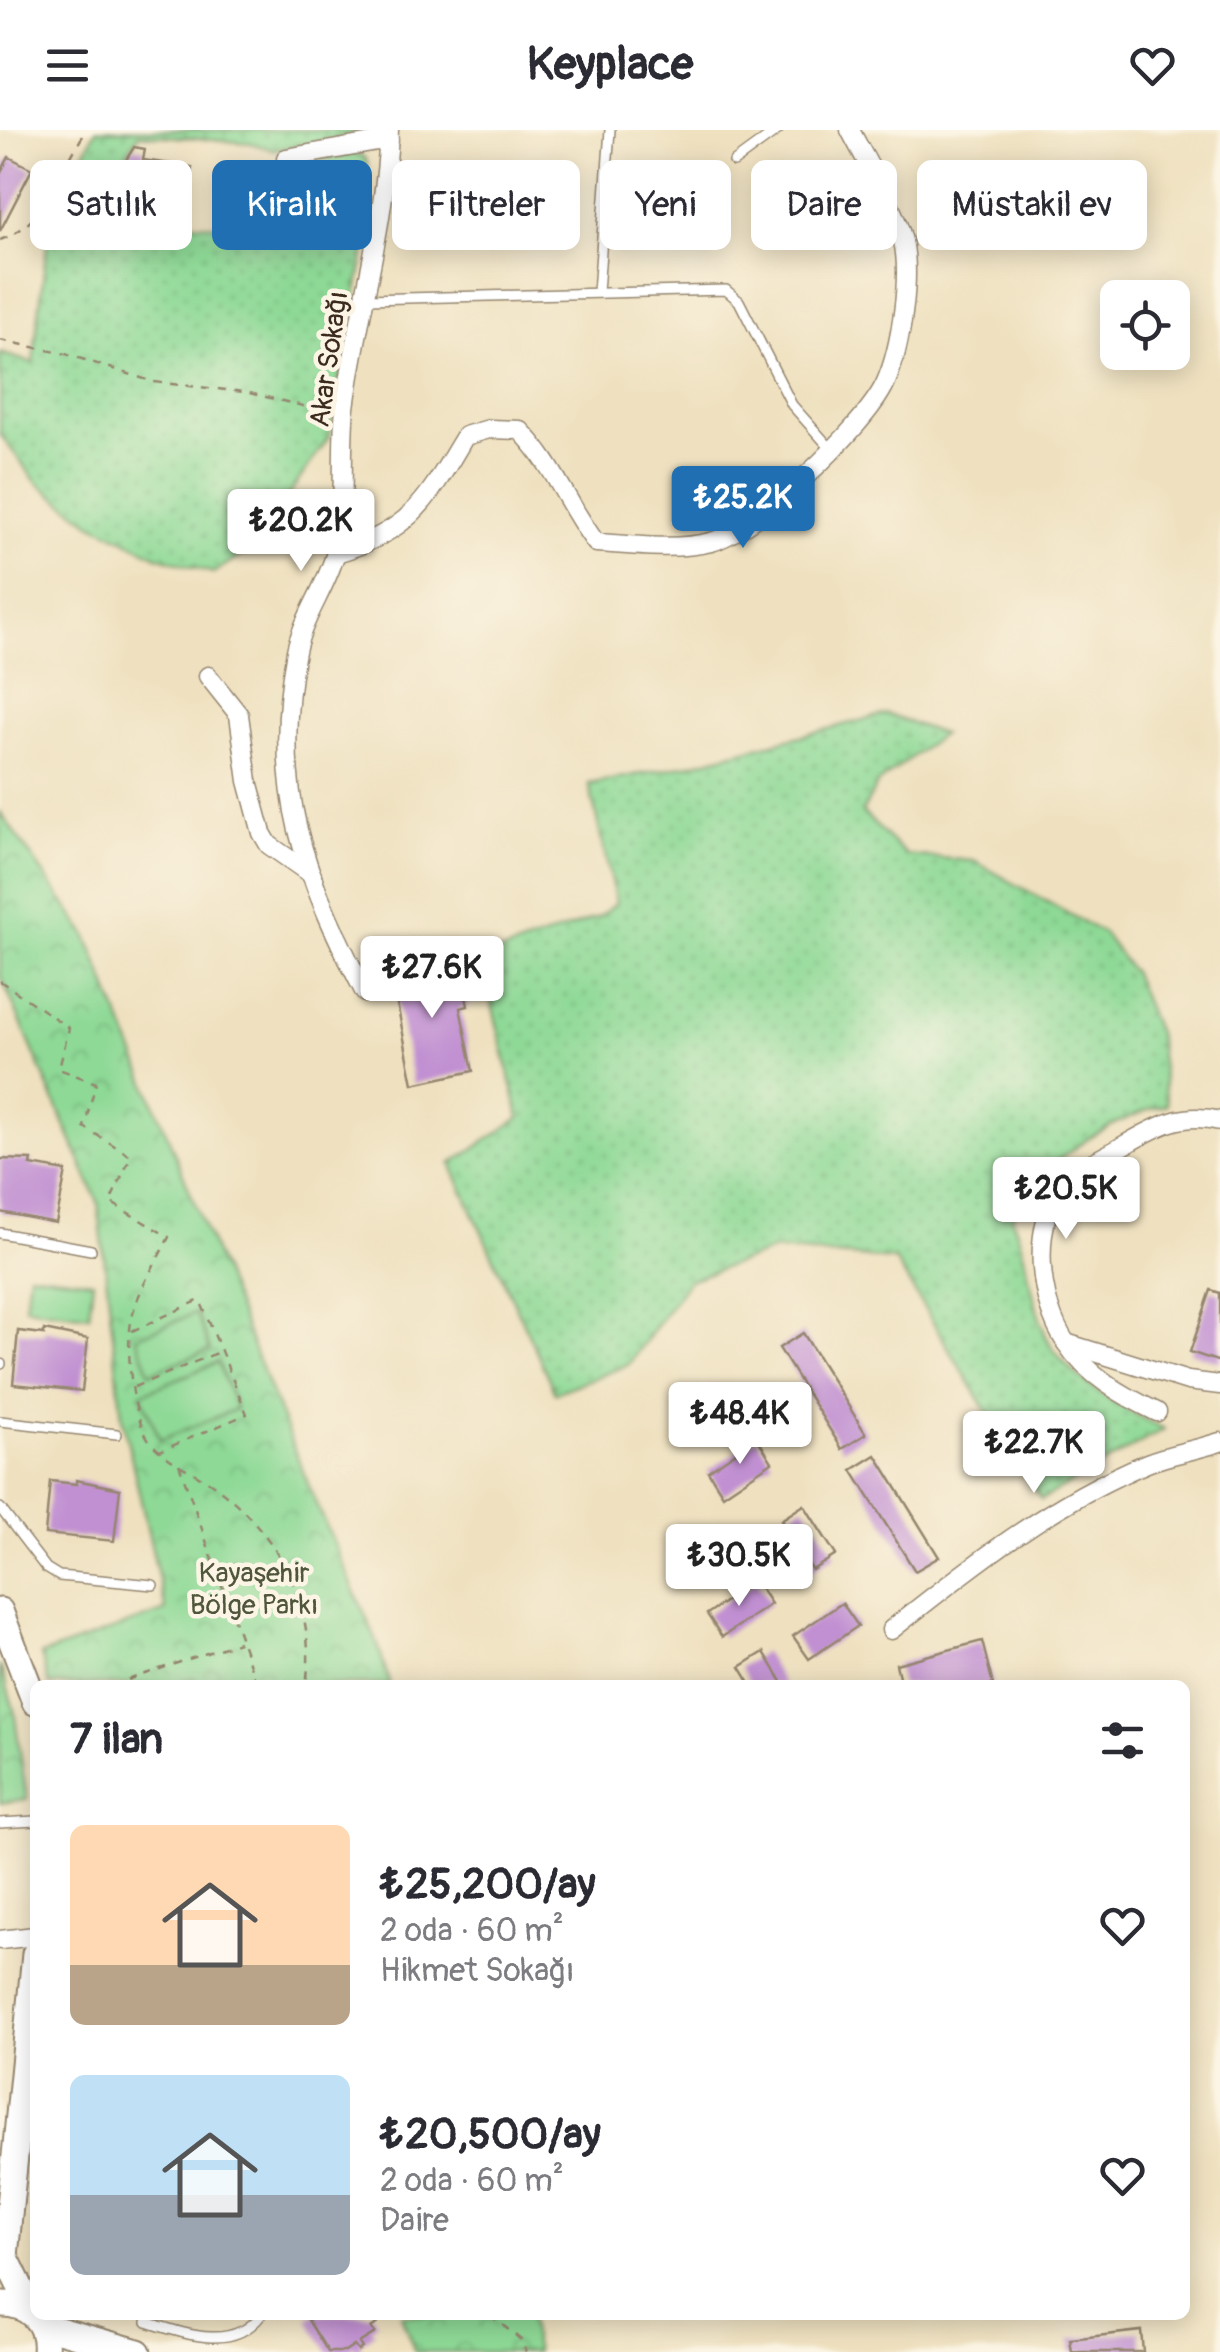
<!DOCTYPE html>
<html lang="tr">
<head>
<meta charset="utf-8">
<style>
	:root { --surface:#fff; --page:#f2f2f3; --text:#2b2b33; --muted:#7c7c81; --accent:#1f6fb2 }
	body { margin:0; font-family:Pangolin,sans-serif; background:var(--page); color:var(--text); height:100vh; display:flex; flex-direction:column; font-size:38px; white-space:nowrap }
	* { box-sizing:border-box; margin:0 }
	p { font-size:32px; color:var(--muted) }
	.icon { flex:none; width:55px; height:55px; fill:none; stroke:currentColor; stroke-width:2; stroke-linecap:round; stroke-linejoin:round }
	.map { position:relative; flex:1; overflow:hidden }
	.details { position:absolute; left:30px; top:1550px; width:1160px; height:640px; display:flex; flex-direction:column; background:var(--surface); border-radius:15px; box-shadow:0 5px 25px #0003 }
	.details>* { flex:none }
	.hud { position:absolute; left:30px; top:30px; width:1160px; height:90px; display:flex; gap:20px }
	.buttons { position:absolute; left:1100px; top:150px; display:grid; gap:20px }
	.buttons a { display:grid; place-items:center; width:90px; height:90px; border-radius:15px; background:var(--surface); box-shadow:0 5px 25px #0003; font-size:50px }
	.price { position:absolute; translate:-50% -85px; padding:0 22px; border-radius:10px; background:#fff; color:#222; font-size:32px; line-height:65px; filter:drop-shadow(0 2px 5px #0008) }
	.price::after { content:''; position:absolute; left:50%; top:60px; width:30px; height:22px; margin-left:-15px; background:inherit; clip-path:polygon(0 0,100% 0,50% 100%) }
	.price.on { background:var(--accent); color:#fff }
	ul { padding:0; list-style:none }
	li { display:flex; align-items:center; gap:30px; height:250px; padding:0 40px }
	li span { display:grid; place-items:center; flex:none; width:280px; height:200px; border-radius:15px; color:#555 }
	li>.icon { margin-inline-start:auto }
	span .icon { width:120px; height:120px; fill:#fffc; stroke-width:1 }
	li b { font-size:42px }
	h2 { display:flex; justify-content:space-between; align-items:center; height:120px; padding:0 40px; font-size:42px }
	.tag { padding:0 35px; border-radius:15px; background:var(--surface); box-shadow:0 5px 25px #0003; font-size:35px; line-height:90px }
	.tag.on { background:var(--accent); color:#fff }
	header { display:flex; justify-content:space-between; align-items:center; height:130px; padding:0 40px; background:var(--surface); font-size:45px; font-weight:700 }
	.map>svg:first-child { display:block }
</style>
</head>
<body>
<header><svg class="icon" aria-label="menu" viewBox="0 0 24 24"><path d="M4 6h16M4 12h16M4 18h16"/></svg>Keyplace<svg class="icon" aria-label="heart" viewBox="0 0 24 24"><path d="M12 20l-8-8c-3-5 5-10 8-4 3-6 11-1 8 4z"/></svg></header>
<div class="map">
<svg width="1220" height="2222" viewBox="0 0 1220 2222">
	<defs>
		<pattern id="grass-dots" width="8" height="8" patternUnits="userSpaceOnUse" patternTransform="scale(2.5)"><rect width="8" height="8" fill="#8ed996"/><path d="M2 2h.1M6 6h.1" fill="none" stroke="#7bba81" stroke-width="1.8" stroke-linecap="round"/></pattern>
		<pattern id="park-crowns" width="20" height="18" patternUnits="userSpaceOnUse" patternTransform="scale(2.5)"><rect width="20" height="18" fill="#8ed996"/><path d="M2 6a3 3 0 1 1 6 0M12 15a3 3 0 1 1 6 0" fill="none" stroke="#7bba81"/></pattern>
	</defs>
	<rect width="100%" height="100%" fill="#fcf5e5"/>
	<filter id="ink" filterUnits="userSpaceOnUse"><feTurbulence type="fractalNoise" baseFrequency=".01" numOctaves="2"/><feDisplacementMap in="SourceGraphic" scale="20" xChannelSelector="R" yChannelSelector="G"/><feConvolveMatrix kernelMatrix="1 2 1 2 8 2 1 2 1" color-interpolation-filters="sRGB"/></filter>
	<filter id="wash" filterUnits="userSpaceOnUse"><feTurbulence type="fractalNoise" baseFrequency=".0048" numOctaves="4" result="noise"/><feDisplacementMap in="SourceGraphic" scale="40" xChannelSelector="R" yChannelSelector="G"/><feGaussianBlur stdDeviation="2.25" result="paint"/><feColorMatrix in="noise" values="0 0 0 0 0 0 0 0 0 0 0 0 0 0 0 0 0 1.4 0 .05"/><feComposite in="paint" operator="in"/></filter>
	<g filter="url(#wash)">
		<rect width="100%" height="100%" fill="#efe1c0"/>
		<g fill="url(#grass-dots)" stroke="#64825a" stroke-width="2.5">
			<polygon points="96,0 358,0 353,5 273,20 250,13 139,4 91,81 282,103 289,39 349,23 363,26 367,33 367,109 329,307 250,420 213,443 157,426 91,393 37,353 0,304 0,223 33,233 50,90"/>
			<path d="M 886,584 L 942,604 L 878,653 L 862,682 L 906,725 L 974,731 L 1103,803 L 1133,843 L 1157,903 L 1167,975 C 1116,985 1029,1038 1012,1088 C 1028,1125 1030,1164 1044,1201 C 1061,1246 1124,1280 1164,1299 L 1041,1370 L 895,1130 L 775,1120 L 689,1150 L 628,1235 L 555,1263 L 451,1034 L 520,988 L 481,829 L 599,787 L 616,773 L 589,654 L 687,635 Z"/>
		</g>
		<g fill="url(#park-crowns)" stroke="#64825a" stroke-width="2.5">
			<polygon points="0,682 86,804 311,1361 377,1512 390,1555 196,1555 193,1548 171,1555 49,1555 41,1525 166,1481 122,1287 98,1072 0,844"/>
			<polygon points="0,1535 14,1579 27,1669 0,1673"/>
			<polygon points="401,2185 528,2185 536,2222 415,2222"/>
		</g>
		<g fill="#8ed996" stroke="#64825a" stroke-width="2.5">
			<polygon points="29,1143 93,1151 89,1185 25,1177"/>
			<polygon points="196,1183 210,1220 150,1243 136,1207"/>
			<polygon points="218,1232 236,1279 160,1310 141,1264"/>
		</g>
		<g id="blocks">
			<g fill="#c190d2">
				<polygon points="134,17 145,19 143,30 192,37 190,54 144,50 140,86 96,79"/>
				<polygon points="9,27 32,39 0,101 0,44"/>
				<polygon points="449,826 457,864 465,862 468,876 460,878 473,941 413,954 391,843 429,836 428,830"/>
				<polygon points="0,1029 32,1030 31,1035 66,1041 56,1093 0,1082"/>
				<polygon points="1211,1160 1220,1163 1220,1232 1190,1222"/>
				<polygon points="44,1200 88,1209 82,1261 13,1254 18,1201 44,1204"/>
				<polygon points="803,1203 866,1304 842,1319 779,1218"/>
				<polygon points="757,1308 772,1332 723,1365 708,1341"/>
				<polygon points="876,1325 939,1427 915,1441 852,1340"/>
				<polygon points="76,1350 120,1359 114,1411 45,1404 50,1351 76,1354"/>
				<polygon points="804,1375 836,1425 812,1440 781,1390"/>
				<polygon points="722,1397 738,1420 689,1453 673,1430"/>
				<polygon points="756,1451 771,1474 722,1507 707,1484"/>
				<polygon points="842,1473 858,1496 809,1529 793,1506"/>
				<polygon points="982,1511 993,1555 901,1555 896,1534"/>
				<polygon points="764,1522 784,1555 751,1555 740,1537"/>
				<polygon points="315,2185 373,2185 378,2193 371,2198 375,2203 359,2213 362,2218 358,2221 354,2216 345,2222 328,2222 308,2190"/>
				<polygon points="1141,2201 1143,2222 1072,2222 1070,2209"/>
			</g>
		</g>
	</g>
	<g filter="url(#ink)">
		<use href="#blocks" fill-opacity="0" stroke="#95866f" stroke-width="2.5"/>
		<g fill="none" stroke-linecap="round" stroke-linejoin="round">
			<g stroke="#95866f" stroke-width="12">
				<g id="lane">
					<polyline points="734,32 778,0"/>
					<polyline points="598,162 610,0"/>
					<polyline points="366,169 726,160 739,171 792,275 832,320"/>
					<polyline points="0,1103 91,1120"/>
					<polyline points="0,1234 1,1234"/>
					<polyline points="0,1291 117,1304"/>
					<polyline points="0,1378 46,1438 59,1446 153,1455"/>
					<polyline points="0,1693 35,1691"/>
					<path d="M 147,2192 C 185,2204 233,2222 261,2185"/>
				</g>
			</g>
			<g stroke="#95866f" stroke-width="21">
				<g id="street">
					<polyline points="286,28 389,10"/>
					<path d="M 336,423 C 412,401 427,370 465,306 L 489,299 L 520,300 C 555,336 567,374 596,413 C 634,415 674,421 711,412 C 756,400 865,297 885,254 C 901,219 913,140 901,104 C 889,68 867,33 850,0"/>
					<polyline points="208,546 239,585 248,651 262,703 269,715 312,745"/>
					<path d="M 365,863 C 303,744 270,656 296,521 C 303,487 327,456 336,422 C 347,376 340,325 345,278 C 357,186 386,93 389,0"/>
					<polyline points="1066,1213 1188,1251 1220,1255"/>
					<path d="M 1157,1282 C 1122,1265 1088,1246 1066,1213 C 1038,1171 1030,1095 1064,1054 C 1077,1038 1103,1028 1121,1017 C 1154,998 1180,981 1220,991"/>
					<path d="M 891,1500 C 971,1436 1051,1373 1147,1333 C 1170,1324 1196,1320 1220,1312"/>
					<polyline points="0,1810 35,1806"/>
				</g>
			</g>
			<g stroke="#95866f" stroke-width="29">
				<g id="secondary">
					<polyline points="0,1481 35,1572"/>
					<polyline points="5,2126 34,2185"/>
					<polyline points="0,2135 5,2126 35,1824"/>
					<path d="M 0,2174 C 29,2173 48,2193 45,2222"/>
					<polyline points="41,2195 138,2222"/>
				</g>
			</g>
			<g stroke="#95866f" stroke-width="2.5" stroke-dasharray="8 8" stroke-linecap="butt">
				<path d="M 0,110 C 49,93 59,39 87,0"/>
				<polyline points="0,210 66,224 154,252 245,262 328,282"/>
				<path d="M 0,851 L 69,898 L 59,939 L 96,953 L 84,997 L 131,1026 L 110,1072 L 169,1107 C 157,1131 140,1157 133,1183 C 124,1212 131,1293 153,1315 C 170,1333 197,1343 216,1357 C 278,1403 318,1478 306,1555"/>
				<polyline points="132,1201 200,1170 247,1284 160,1321"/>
				<polyline points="134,1257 219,1222"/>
				<polyline points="179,1334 257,1555"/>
				<polyline points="113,1555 239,1512"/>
				<polyline points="490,2185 521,2210 526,2222"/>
			</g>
			<use href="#lane" stroke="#fff" stroke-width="9"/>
			<use href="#street" stroke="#fff" stroke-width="18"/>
			<use href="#secondary" stroke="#fff" stroke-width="25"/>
		</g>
	</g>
	<g text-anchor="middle" stroke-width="9" stroke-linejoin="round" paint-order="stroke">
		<g font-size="28" fill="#3b2a1e" stroke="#fcf5e5">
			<text transform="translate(328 229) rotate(-82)" y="10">Akar Sokağı</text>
		</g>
		<g font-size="28" fill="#50563c" stroke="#fcf5e5">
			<text x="254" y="1452">Kayaşehir<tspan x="254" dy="32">Bölge Parkı</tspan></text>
		</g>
	</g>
</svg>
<div class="buttons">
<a><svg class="icon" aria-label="locate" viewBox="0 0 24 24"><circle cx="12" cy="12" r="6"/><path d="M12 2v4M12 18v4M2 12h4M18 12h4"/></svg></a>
</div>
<b class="price on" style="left:743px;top:421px">₺25.2K</b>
<b class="price" style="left:301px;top:444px">₺20.2K</b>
<b class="price" style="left:432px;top:891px">₺27.6K</b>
<b class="price" style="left:1066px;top:1112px">₺20.5K</b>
<b class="price" style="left:740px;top:1337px">₺48.4K</b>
<b class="price" style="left:1034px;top:1366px">₺22.7K</b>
<b class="price" style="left:739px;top:1479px">₺30.5K</b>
<div class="hud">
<a class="tag">Satılık</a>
<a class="tag on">Kiralık</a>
<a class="tag">Filtreler</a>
<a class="tag">Yeni</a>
<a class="tag">Daire</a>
<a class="tag">Müstakil ev</a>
</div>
<section class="details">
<h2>7 ilan<svg class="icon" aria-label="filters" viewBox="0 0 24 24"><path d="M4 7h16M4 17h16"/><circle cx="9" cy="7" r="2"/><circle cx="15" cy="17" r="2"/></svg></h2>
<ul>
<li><span style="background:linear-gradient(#ffd9b3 70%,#b9a48a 0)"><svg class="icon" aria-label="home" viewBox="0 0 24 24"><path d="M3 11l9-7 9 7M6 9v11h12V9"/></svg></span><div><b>₺25,200/ay</b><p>2 oda · 60 m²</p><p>Hikmet Sokağı</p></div><svg class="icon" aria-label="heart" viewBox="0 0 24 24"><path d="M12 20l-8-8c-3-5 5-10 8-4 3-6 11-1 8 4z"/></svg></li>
<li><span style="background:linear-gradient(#bfe0f5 60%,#9aa5b1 0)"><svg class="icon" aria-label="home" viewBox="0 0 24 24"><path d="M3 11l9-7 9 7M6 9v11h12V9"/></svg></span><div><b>₺20,500/ay</b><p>2 oda · 60 m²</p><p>Daire</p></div><svg class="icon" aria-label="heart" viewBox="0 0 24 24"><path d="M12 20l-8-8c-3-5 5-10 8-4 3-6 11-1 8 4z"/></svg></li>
</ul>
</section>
</div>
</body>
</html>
